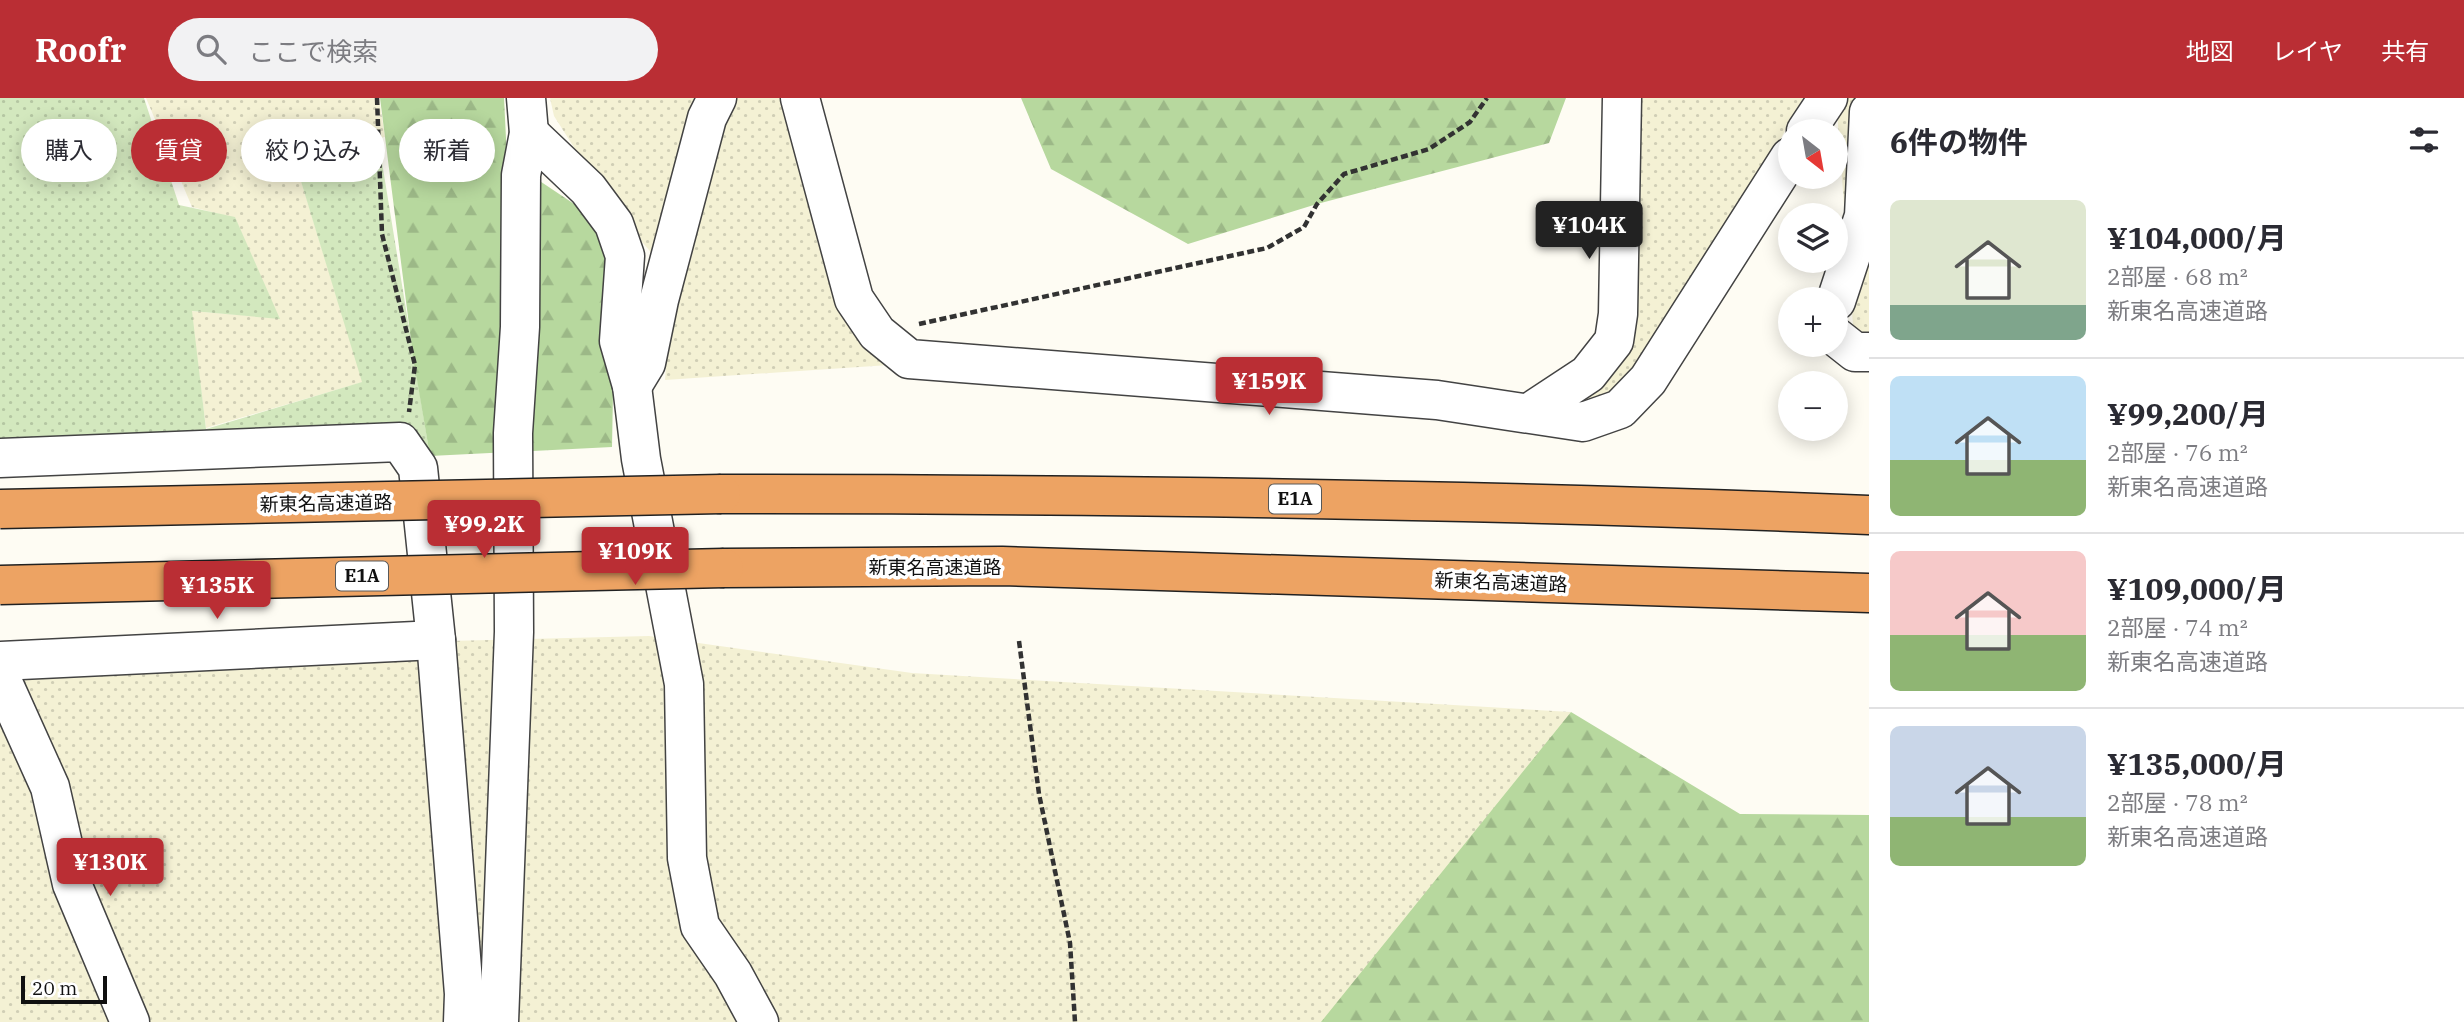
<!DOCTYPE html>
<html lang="ja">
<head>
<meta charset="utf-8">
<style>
	:root { --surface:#fff; --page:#f2f2f3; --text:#2b2b33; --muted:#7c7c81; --line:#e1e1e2; --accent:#ba2e34 }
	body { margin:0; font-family:"IBM Plex Serif","Noto Sans JP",serif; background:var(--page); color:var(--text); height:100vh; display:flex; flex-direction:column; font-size:26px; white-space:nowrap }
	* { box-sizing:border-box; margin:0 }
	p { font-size:23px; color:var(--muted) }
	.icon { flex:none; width:38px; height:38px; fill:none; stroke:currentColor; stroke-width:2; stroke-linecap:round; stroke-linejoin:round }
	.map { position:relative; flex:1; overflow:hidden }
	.sheet { display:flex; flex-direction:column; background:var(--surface); width:595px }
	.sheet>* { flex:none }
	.banner { position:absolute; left:21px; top:21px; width:665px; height:63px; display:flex; gap:14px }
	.needle { width:46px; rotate:149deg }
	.buttons { position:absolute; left:1778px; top:21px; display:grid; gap:14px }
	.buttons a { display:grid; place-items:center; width:70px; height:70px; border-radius:50%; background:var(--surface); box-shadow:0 4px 18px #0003; font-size:35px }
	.scale { position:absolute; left:21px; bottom:18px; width:86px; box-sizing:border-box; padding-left:7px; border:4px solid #101010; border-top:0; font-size:19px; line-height:24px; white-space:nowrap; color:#101010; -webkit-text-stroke:5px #fff; paint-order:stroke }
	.price { position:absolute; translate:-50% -60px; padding:0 16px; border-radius:7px; background:var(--accent); color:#fff; font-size:23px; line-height:46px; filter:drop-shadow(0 2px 4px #0008) }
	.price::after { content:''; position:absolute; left:50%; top:42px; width:21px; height:16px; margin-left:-10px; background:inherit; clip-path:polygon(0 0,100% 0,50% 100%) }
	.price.current { background:#222; color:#fff }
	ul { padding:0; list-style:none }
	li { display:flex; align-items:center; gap:21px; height:175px; padding:0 21px }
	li+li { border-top:2px solid var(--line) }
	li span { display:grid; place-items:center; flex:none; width:196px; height:140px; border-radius:10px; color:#555 }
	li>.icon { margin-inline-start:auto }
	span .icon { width:84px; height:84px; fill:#fffc; stroke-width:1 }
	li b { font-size:30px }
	h2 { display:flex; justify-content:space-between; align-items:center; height:84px; padding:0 21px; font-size:30px }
	.pill { padding:0 24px; border-radius:32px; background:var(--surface); box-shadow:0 4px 18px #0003; font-size:24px; line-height:63px }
	.pill.current { background:var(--accent); color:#fff }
	header { display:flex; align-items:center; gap:42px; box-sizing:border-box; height:98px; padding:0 35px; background:var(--accent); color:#fff }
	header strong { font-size:33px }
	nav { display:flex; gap:38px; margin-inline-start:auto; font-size:24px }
	.search { width:490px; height:63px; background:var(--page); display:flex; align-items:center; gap:18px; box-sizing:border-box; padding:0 24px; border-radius:38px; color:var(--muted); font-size:26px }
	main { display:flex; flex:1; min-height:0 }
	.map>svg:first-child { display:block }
</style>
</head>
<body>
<header>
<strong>Roofr</strong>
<div class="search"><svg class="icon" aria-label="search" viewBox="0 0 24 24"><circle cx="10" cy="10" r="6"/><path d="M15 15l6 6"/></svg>ここで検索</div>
<nav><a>地図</a><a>レイヤ</a><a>共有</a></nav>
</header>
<main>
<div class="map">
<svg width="1869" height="924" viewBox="0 0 1869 924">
	<defs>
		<pattern id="farmland-dots" width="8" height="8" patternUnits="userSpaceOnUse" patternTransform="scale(1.75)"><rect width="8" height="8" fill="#f4f1d4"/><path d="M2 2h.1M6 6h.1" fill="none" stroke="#d0ceb5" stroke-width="1.8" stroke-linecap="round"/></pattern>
		<pattern id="grass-dots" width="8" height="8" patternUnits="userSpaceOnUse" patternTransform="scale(1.75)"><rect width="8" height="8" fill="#d3e8be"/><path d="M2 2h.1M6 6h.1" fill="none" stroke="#b4c6a2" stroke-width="1.8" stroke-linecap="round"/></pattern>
		<pattern id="forest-firs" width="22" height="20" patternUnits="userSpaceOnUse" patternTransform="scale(1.75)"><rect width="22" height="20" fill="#b7d89e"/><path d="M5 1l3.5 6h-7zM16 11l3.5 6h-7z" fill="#9cb887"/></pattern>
	</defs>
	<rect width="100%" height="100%" fill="#fefcf3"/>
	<g fill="url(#farmland-dots)">
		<polygon points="146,0 379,0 385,39 293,57 363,284 206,330 191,213 279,220 235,120 192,109"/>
		<polygon points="550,0 780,0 834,129 904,266 665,282 673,180 612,109 554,18"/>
		<polygon points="1622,0 1803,0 1648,282 1562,321 1619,168"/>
		<polygon points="1836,0 1869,0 1869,254 1855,254"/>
		<polygon points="649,538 912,575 1571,614 1354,924 0,924 0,554"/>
	</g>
	<polygon fill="url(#grass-dots)" points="0,0 144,0 179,107 235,119 280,221 192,213 206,331 362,284 296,67 378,40 430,358 0,349"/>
	<g fill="url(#forest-firs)">
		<polygon points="380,0 504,0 507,61 616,134 612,349 430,358 413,258"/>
		<polygon points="1021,0 1566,0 1549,45 1317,106 1188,146 1051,71"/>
		<polygon points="1571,614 1740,716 1869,717 1869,924 1321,924"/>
	</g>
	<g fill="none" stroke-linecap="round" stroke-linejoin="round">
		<g stroke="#434343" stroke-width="41">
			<g id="minor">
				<polyline points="800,0 854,201 877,235 909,261 1437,302 1583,324 1620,311 1648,282 1790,59"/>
				<polyline points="1806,33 1828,0"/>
				<polyline points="529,35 588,91 614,126 625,158 619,243 632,288 641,361 684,586 687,760 700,828 733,876 759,924"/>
				<polyline points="1836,203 1864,118 1869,14"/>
				<polyline points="1836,239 1855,254 1869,254"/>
				<polyline points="632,288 646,265 659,202 707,20 717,0"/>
				<polyline points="1529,315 1588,276 1614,243 1618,216 1622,0"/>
				<polyline points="0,360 400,344 418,370 436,542 464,896 463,924"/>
				<polyline points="0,563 436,542"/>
				<polyline points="0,578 50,689 72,786 130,924"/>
				<polyline points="499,924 514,534 513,335 520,229 521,77 529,35 526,0"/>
			</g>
		</g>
		<g stroke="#212121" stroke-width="41">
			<g id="highway">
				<path d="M 721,396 C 1104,396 1487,401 1869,417"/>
				<polyline points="724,470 1002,468 1869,495"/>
			</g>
		</g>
		<g stroke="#323232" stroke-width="4.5" stroke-dasharray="7 3.5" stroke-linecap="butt">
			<polyline points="377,0 382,136 415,267 409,314"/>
			<polyline points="919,226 1267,150 1304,129 1317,106 1344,76 1429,51 1470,24 1487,0"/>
			<polyline points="1019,543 1039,696 1070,845 1075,924"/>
		</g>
		<use href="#minor" stroke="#fff" stroke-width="38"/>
		<use href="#highway" stroke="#eda363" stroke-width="38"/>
		<g stroke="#212121" stroke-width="41" stroke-linecap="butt">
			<g id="highway-bridge">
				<polyline points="0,411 721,396"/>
				<polyline points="0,487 724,470"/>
			</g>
		</g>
		<use href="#highway-bridge" stroke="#eda363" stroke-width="38"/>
	</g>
	<g text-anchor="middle" stroke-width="7" stroke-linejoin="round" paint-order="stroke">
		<g fill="#fff" stroke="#585858" stroke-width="2">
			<rect x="1269" y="386.5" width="52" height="29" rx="5"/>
			<rect x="336" y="463.5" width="52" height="29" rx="5"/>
		</g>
		<g font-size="18" font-weight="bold" fill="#101010">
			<text x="1295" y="407">E1A</text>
			<text x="362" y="484">E1A</text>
		</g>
		<g font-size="19" fill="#101010" stroke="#fff">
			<text transform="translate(326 405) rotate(-1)" y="7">新東名高速道路</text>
			<text x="935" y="476">新東名高速道路</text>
			<text transform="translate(1501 484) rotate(2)" y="7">新東名高速道路</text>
		</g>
	</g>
</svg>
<div class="buttons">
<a><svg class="needle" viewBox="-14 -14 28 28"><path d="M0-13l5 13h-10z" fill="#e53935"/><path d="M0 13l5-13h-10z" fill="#7c7c81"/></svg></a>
<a><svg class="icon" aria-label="layers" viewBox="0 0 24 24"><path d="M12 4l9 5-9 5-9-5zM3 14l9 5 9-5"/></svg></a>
<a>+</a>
<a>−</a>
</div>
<div class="scale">20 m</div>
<b class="price current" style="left:1589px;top:163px">¥104K</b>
<b class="price" style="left:1269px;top:319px">¥159K</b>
<b class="price" style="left:484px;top:462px">¥99.2K</b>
<b class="price" style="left:635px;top:489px">¥109K</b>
<b class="price" style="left:217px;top:523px">¥135K</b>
<b class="price" style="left:110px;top:800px">¥130K</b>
<div class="banner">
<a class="pill">購入</a>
<a class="pill current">賃貸</a>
<a class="pill">絞り込み</a>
<a class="pill">新着</a>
</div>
</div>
<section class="sheet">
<h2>6件の物件<svg class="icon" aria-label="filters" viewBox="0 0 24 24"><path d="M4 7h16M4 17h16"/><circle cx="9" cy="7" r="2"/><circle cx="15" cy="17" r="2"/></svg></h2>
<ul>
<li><span style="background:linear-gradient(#dfe7d0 75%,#7fa58c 0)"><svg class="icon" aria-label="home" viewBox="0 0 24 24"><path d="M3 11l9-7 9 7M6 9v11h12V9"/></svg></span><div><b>¥104,000/月</b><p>2部屋 · 68 m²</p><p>新東名高速道路</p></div></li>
<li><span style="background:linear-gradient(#bfe0f5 60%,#8fb573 0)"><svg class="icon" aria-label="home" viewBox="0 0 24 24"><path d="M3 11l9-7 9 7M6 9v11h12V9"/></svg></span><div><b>¥99,200/月</b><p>2部屋 · 76 m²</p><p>新東名高速道路</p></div></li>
<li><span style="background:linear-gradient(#f6c9c9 60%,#8fb573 0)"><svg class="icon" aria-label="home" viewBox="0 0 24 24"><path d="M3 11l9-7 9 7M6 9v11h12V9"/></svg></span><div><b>¥109,000/月</b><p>2部屋 · 74 m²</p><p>新東名高速道路</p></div></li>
<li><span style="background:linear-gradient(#c9d6e8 65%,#8fb573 0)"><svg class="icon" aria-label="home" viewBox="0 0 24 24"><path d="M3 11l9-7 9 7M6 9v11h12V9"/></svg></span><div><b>¥135,000/月</b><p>2部屋 · 78 m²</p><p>新東名高速道路</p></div></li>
</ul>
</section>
</main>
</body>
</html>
